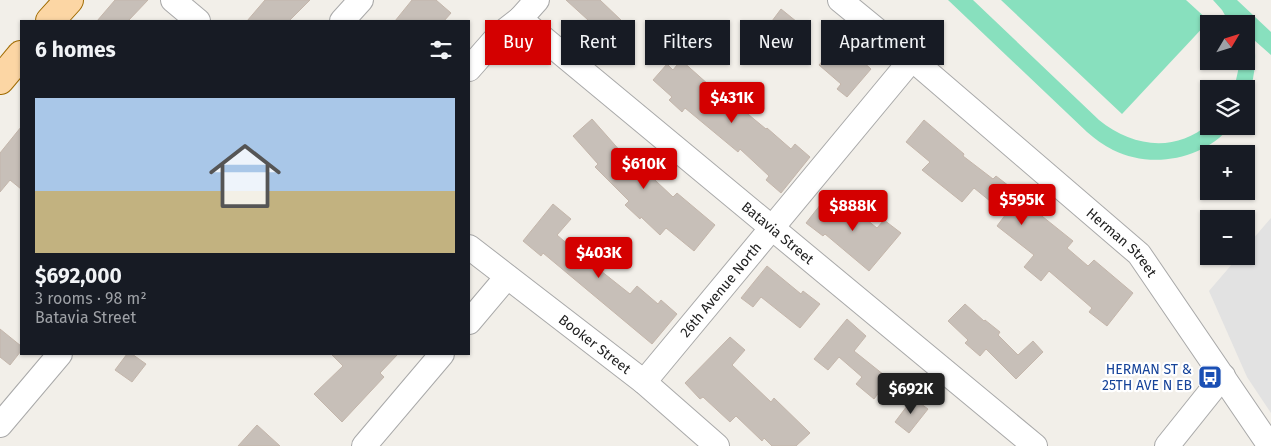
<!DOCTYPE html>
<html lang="en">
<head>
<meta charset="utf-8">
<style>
	:root { --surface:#171b24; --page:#242831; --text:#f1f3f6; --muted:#9ea1a6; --line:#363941; --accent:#d40000 }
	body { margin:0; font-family:"Fira Sans",sans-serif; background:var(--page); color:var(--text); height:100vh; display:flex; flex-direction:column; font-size:19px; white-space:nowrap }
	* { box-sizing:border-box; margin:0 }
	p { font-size:16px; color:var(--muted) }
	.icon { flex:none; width:28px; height:28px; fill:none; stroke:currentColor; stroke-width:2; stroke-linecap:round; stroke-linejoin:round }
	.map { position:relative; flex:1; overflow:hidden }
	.drawer { position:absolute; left:20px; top:20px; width:450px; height:335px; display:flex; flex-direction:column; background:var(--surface); border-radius:0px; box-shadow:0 1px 4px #0004 }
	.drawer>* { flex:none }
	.top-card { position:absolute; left:485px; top:20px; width:475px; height:45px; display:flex; gap:10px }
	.needle { width:32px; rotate:52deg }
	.controls { position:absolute; left:1200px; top:15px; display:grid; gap:10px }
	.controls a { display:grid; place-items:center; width:55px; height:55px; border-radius:0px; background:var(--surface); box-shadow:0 1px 4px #0004; font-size:25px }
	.price { position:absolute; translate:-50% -42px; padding:0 11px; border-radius:5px; background:var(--accent); color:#fff; font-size:16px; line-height:32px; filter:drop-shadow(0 1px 2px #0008) }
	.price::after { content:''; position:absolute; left:50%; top:30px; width:15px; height:11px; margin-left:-8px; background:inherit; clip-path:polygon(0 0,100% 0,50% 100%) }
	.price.active { background:#222; color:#fff }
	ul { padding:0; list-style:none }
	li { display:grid; align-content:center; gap:10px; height:265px; padding:0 15px }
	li+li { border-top:1px solid var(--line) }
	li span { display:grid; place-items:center; height:155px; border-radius:0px; color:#555 }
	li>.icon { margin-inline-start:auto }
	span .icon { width:90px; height:90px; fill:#fffc; stroke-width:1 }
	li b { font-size:21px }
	h2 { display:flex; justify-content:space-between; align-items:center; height:60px; padding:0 15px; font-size:21px }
	.tag { padding:0 18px; border-radius:0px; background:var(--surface); box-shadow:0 1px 4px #0004; font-size:18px; line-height:45px }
	.tag.active { background:var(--accent); color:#fff }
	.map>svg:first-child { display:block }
</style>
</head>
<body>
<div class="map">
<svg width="1271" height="446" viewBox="0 0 1271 446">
	<rect width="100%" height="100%" fill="#f2efe9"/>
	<g fill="#88e0be">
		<path d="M 948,0 L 973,0 L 1099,120 C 1132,147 1175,153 1209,124 L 1209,126 L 1231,126 C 1203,160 1151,169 1113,150 C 1103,145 1095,139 1087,132 Z"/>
		<polygon points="1001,0 1186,0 1209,21 1122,114"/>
		<path d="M 1213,0 L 1237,0 L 1271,32 L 1271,55 L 1254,40 C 1257,62 1254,82 1246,103 L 1246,89 L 1234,89 L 1238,71 L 1239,61 L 1246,61 L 1246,24 L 1230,24 L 1222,10 Z"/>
	</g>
	<polygon fill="#e2e2e2" points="1271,218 1271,413 1247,377 1209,291 1239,256 1246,256 1246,247"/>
	<g fill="#c7bfb8" stroke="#c4b6ab">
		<polygon points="115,0 148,0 128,21 97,21"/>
		<polygon points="265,0 310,0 289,21 247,21"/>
		<polygon points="412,0 436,0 451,13 444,21 395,21"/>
		<polygon points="566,0 600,0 622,21 598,47 580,30 588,20"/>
		<polygon points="781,9 802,26 789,41 769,25"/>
		<polygon points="837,44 859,62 861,60 871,69 847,97 837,89 841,84 819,65"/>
		<polygon points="681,60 718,93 720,91 766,129 767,128 791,149 795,144 810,157 781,193 766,180 769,176 740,149 738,152 685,108 682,112 669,100 672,97 653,80 667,64 673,70"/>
		<polygon points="592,119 622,153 624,151 673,197 677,193 715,225 694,251 666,228 660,235 641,217 640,219 625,205 629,201 595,167 598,164 573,136"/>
		<polygon points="924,120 964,154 963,156 993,179 996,176 1009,186 1007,188 1073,241 1067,248 1088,266 1094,260 1133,293 1107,326 1089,312 1092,308 1049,271 1041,281 1024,267 1034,255 997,226 1006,214 974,188 962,202 922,170 930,162 906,142"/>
		<polygon points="21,127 21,189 10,180 0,192 0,153"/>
		<polygon points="828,195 854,215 857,212 877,228 884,220 901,233 869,271 825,234 823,236 806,223"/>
		<polygon points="553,204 571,219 557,235 585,259 587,257 602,270 601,271 630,294 637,286 658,304 661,300 677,314 652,344 543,253 541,256 523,241"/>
		<polygon points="767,266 801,294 803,291 820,304 800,328 761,297 753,307 741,298"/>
		<polygon points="965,304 984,321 985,320 1000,332 998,335 1018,355 1033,341 1043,352 1016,379 986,349 980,356 965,343 968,340 948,321"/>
		<polygon points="847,319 866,336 854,351 889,379 874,399 856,384 862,377 839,357 828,370 814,359"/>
		<polygon points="0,329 21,346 21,351 10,365 0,357"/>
		<polygon points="730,337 745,350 732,365 771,402 774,398 810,433 796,446 772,446 764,438 762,441 736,416 730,422 703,397 700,399 685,383"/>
		<polygon points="127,354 132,354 146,364 132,382 115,370"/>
		<polygon points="331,354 398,354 380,373 384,377 342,422 314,394 343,366"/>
		<polygon points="913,398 928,409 909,433 895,422"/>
		<polygon points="257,425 280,446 238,446"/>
	</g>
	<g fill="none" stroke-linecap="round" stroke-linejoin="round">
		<g stroke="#a9a9a9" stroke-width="26">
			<g id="minor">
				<polyline points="173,0 198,21"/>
				<path id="s1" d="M 840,0 L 912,59 L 1139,254 L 1270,446"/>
				<path id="s2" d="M 520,19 L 1035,446"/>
				<polyline points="342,21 361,0"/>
				<polyline points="469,69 498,36 520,19 537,0"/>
				<path id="s3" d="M 469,247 L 644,382 L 717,446"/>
				<polyline points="469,322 507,277"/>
				<path id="s4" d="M 644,382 L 912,59"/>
				<polyline points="0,425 60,354"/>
				<polyline points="364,446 442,354"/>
				<polyline points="1167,446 1223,376"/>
			</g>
		</g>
		<g stroke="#a06b00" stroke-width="30">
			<g id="major">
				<polyline points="50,21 69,0"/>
				<polyline points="0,80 21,55"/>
			</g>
		</g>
		<use href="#minor" stroke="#fff" stroke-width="24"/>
		<use href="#major" stroke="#fcd6a4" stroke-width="28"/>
	</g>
	<defs>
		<g id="bus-square" transform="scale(1.25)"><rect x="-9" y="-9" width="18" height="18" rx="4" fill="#1a4fb4" stroke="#fff"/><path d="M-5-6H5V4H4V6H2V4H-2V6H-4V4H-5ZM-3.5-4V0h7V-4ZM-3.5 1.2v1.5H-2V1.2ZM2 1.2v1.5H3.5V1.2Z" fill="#fff"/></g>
	</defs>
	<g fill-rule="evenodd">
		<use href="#bus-square" x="1210" y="377"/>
	</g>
	<g text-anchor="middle" stroke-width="4.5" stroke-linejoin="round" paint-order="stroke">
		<g font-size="14" fill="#222" stroke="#fff">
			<text dy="5" stroke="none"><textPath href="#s2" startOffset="335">Batavia Street</textPath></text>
			<text dy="5" stroke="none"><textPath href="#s1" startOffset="372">Herman Street</textPath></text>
			<text dy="5" stroke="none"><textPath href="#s4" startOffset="120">26th Avenue North</textPath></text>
			<text dy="5" stroke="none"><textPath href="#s3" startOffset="159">Booker Street</textPath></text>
		</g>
		<g font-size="14" fill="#164399" stroke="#fff" text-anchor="end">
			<text x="1192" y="374">HERMAN ST &amp;<tspan x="1192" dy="16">25TH AVE N EB</tspan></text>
		</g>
	</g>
</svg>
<div class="controls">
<a><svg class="needle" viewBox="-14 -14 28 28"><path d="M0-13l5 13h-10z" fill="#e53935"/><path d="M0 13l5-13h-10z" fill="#9ea1a6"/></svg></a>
<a><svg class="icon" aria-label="layers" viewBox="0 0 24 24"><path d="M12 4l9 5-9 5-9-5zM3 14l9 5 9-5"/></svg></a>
<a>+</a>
<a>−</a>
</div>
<b class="price" style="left:732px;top:124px">$431K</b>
<b class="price" style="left:644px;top:190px">$610K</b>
<b class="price" style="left:1022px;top:226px">$595K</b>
<b class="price" style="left:853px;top:232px">$888K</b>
<b class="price" style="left:599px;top:279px">$403K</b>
<b class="price active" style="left:911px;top:415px">$692K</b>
<div class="top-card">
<a class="tag active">Buy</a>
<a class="tag">Rent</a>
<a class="tag">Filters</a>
<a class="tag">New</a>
<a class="tag">Apartment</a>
</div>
<section class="drawer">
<h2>6 homes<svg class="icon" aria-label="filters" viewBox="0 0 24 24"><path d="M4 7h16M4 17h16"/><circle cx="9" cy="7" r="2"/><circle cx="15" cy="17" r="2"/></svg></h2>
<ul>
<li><span style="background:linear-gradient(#a9c7e8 60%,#c2b280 0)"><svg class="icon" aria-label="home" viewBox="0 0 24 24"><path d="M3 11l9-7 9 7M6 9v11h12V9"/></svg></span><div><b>$692,000</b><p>3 rooms · 98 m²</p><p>Batavia Street</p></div></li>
</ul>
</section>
</div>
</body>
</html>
